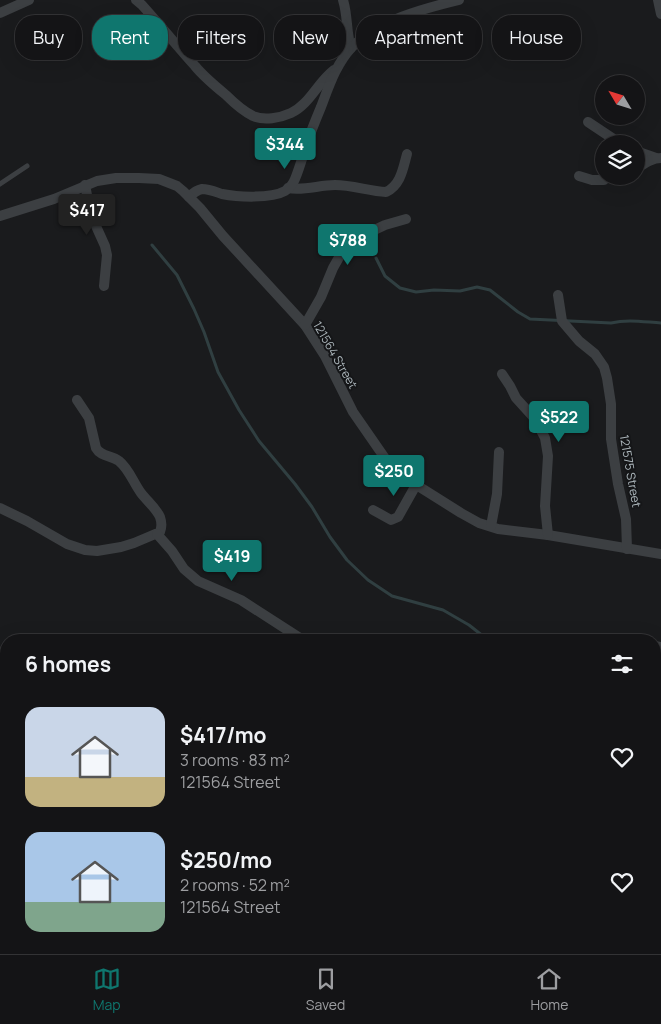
<!DOCTYPE html>
<html lang="en">
<head>
<meta charset="utf-8">
<style>
	:root { --surface:#141416; --page:#1d1d1f; --text:#f1f3f6; --muted:#9d9ea1; --line:#333335; --accent:#0f766e }
	body { margin:0; font-family:Manrope,sans-serif; background:var(--page); color:var(--text); height:100vh; display:flex; flex-direction:column; font-size:19px; white-space:nowrap }
	* { box-sizing:border-box; margin:0 }
	p { font-size:16px; color:var(--muted) }
	.icon { flex:none; width:28px; height:28px; fill:none; stroke:currentColor; stroke-width:2; stroke-linecap:round; stroke-linejoin:round }
	.map { position:relative; flex:1; overflow:hidden }
	.sheet { position:absolute; left:0px; top:634px; width:661px; height:321px; display:flex; flex-direction:column; background:var(--surface); border-radius:20px 20px 0 0; box-shadow:0 5px 20px #0002,0 0 0 1px var(--line) }
	.sheet>* { flex:none }
	.top-card { position:absolute; left:15px; top:15px; width:631px; height:45px; display:flex; gap:10px }
	.needle { width:32px; rotate:308deg }
	.controls { position:absolute; left:595px; top:75px; display:grid; gap:10px }
	.controls a { display:grid; place-items:center; width:50px; height:50px; border-radius:50%; background:var(--surface); box-shadow:0 5px 20px #0002,0 0 0 1px var(--line); font-size:25px }
	.price { position:absolute; translate:-50% -42px; padding:0 11px; border-radius:5px; background:var(--accent); color:#fff; font-size:16px; line-height:32px; filter:drop-shadow(0 1px 2px #0008) }
	.price::after { content:''; position:absolute; left:50%; top:30px; width:15px; height:11px; margin-left:-8px; background:inherit; clip-path:polygon(0 0,100% 0,50% 100%) }
	.price.active { background:#222; color:#fff }
	ul { padding:0; list-style:none }
	li { display:flex; align-items:center; gap:15px; height:125px; padding:0 25px }
	li span { display:grid; place-items:center; flex:none; width:140px; height:100px; border-radius:15px; color:#555 }
	li>.icon { margin-inline-start:auto }
	span .icon { width:60px; height:60px; fill:#fffc; stroke-width:1 }
	li b { font-size:21px }
	h2 { display:flex; justify-content:space-between; align-items:center; height:60px; padding:0 25px; font-size:21px }
	.chip { padding:0 18px; border-radius:20px; background:var(--surface); box-shadow:0 5px 20px #0002,0 0 0 1px var(--line); font-size:18px; line-height:45px }
	.chip.active { background:var(--accent); color:#fff }
	.tabs { display:flex; justify-content:space-around; align-items:center; height:70px; border-top:1px solid var(--line); background:var(--surface); font-size:14px; color:var(--muted) }
	.tabs a { display:grid; justify-items:center; gap:2px }
	.tabs .active { color:var(--accent) }
	.map>svg:first-child { display:block }
</style>
</head>
<body>
<div class="map">
<svg width="661" height="954" viewBox="0 0 661 954">
	<rect width="100%" height="100%" fill="#1a1b1d"/>
	<g fill="none" stroke-linecap="round" stroke-linejoin="round">
		<g stroke="#303f41" stroke-width="3">
			<polyline points="152,245 177,275 194,309 204,332 218,372 239,410 259,441 295,484 312,507 330,537 347,560 368,580 392,596 443,610 469,625 488,640"/>
			<path d="M 376,258 L 385,276 L 400,288 L 416,292 L 434,290 L 460,291 L 477,287 L 490,290 L 518,312 L 530,319 L 611,323 C 628,319 644,322 661,323"/>
			<polyline points="655,732 661,732"/>
			<polyline points="433,949 436,954"/>
			<polyline points="160,954 162,949"/>
		</g>
		<polyline stroke="#3c3f42" stroke-width="5" points="0,184 27,166"/>
		<g stroke="#3c3f42" stroke-width="10">
			<path d="M 136,0 L 142,5 C 160,25 177,46 195,66 C 204,77 215,86 226,95 C 234,103 243,111 253,116 C 264,121 280,118 291,113 C 309,105 318,82 334,70"/>
			<path d="M 343,0 C 348,16 346,32 351,48"/>
			<polyline points="658,0 661,14"/>
			<polyline points="0,13 29,0"/>
			<polyline points="588,122 621,144"/>
			<polyline points="636,151 656,158"/>
			<path d="M 636,169 C 644,164 651,158 661,158"/>
			<polyline points="579,176 592,180 604,180 607,176"/>
			<polyline points="85,185 91,215 105,246 107,255 104,286"/>
			<path d="M 288,188 C 304,191 319,185 335,185 C 352,185 369,191 386,192 C 401,185 403,168 407,154"/>
			<path d="M 189,197 C 193,193 197,190 202,189 C 209,189 216,192 222,194 C 237,197 271,199 285,191 C 290,188 293,184 295,179 C 300,167 303,155 307,143 C 311,131 316,119 321,107 C 329,86 336,64 352,47 C 380,20 422,9 459,0"/>
			<polyline points="0,216 54,199 97,181 116,178 139,178 159,179 177,186 183,191 200,208 223,236 305,325 325,356 353,412 389,464 399,474 461,513 479,523 498,529 548,535 661,554"/>
			<polyline points="558,295 562,321 579,341 595,354 604,367 607,378 611,404 611,439 618,484 626,519 627,549"/>
			<polyline points="305,325 321,297 333,268 342,252 349,242 385,225 406,219"/>
			<polyline points="502,374 510,386 516,398 535,419 545,438 548,456 545,506 548,535"/>
			<path d="M 0,508 L 27,521 L 67,544 L 85,550 L 97,551 L 121,547 L 134,543 L 160,532 C 162,527 162,523 160,517 C 156,508 147,501 141,493 C 133,482 129,469 119,461 C 111,455 101,457 96,448 L 89,418 L 77,400"/>
			<polyline points="373,510 391,520 398,517 416,485"/>
			<polyline points="491,526 497,494 499,452"/>
			<polyline points="157,534 172,551 184,569 198,581 241,600 303,640"/>
			<polyline points="655,646 661,647"/>
			<polyline points="0,723 6,723"/>
			<polyline points="655,807 661,807"/>
			<polyline points="270,949 277,954"/>
			<polyline points="482,949 483,954"/>
			<polyline points="550,949 550,954"/>
		</g>
	</g>
	<g text-anchor="middle" stroke-width="4" stroke-linejoin="round" paint-order="stroke">
		<g font-size="12" fill="#adb7bc" stroke="#151618">
			<text transform="translate(335 355) rotate(60)" y="4">121564 Street</text>
			<text transform="translate(630 471) rotate(80)" y="4">121575 Street</text>
		</g>
	</g>
</svg>
<div class="controls">
<a><svg class="needle" viewBox="-14 -14 28 28"><path d="M0-13l5 13h-10z" fill="#e53935"/><path d="M0 13l5-13h-10z" fill="#9d9ea1"/></svg></a>
<a><svg class="icon" aria-label="layers" viewBox="0 0 24 24"><path d="M12 4l9 5-9 5-9-5zM3 14l9 5 9-5"/></svg></a>
</div>
<b class="price" style="left:285px;top:170px">$344</b>
<b class="price active" style="left:87px;top:236px">$417</b>
<b class="price" style="left:348px;top:266px">$788</b>
<b class="price" style="left:559px;top:443px">$522</b>
<b class="price" style="left:394px;top:497px">$250</b>
<b class="price" style="left:232px;top:582px">$419</b>
<div class="top-card">
<a class="chip">Buy</a>
<a class="chip active">Rent</a>
<a class="chip">Filters</a>
<a class="chip">New</a>
<a class="chip">Apartment</a>
<a class="chip">House</a>
</div>
<section class="sheet">
<h2>6 homes<svg class="icon" aria-label="filters" viewBox="0 0 24 24"><path d="M4 7h16M4 17h16"/><circle cx="9" cy="7" r="2"/><circle cx="15" cy="17" r="2"/></svg></h2>
<ul>
<li><span style="background:linear-gradient(#c9d6e8 70%,#c2b280 0)"><svg class="icon" aria-label="home" viewBox="0 0 24 24"><path d="M3 11l9-7 9 7M6 9v11h12V9"/></svg></span><div><b>$417/mo</b><p>3 rooms · 83 m²</p><p>121564 Street</p></div><svg class="icon" aria-label="heart" viewBox="0 0 24 24"><path d="M12 20l-8-8c-3-5 5-10 8-4 3-6 11-1 8 4z"/></svg></li>
<li><span style="background:linear-gradient(#a9c7e8 70%,#7fa58c 0)"><svg class="icon" aria-label="home" viewBox="0 0 24 24"><path d="M3 11l9-7 9 7M6 9v11h12V9"/></svg></span><div><b>$250/mo</b><p>2 rooms · 52 m²</p><p>121564 Street</p></div><svg class="icon" aria-label="heart" viewBox="0 0 24 24"><path d="M12 20l-8-8c-3-5 5-10 8-4 3-6 11-1 8 4z"/></svg></li>
</ul>
</section>
</div>
<nav class="tabs">
<a class="active"><svg class="icon" aria-label="map" viewBox="0 0 24 24"><path d="M3 6l6-2 6 2 6-2v14l-6 2-6-2-6 2zM9 4v14M15 6v14"/></svg>Map</a>
<a><svg class="icon" aria-label="saved" viewBox="0 0 24 24"><path d="M7 4h10v16l-5-4-5 4z"/></svg>Saved</a>
<a><svg class="icon" aria-label="home" viewBox="0 0 24 24"><path d="M3 11l9-7 9 7M6 9v11h12V9"/></svg>Home</a>
</nav>
</body>
</html>
